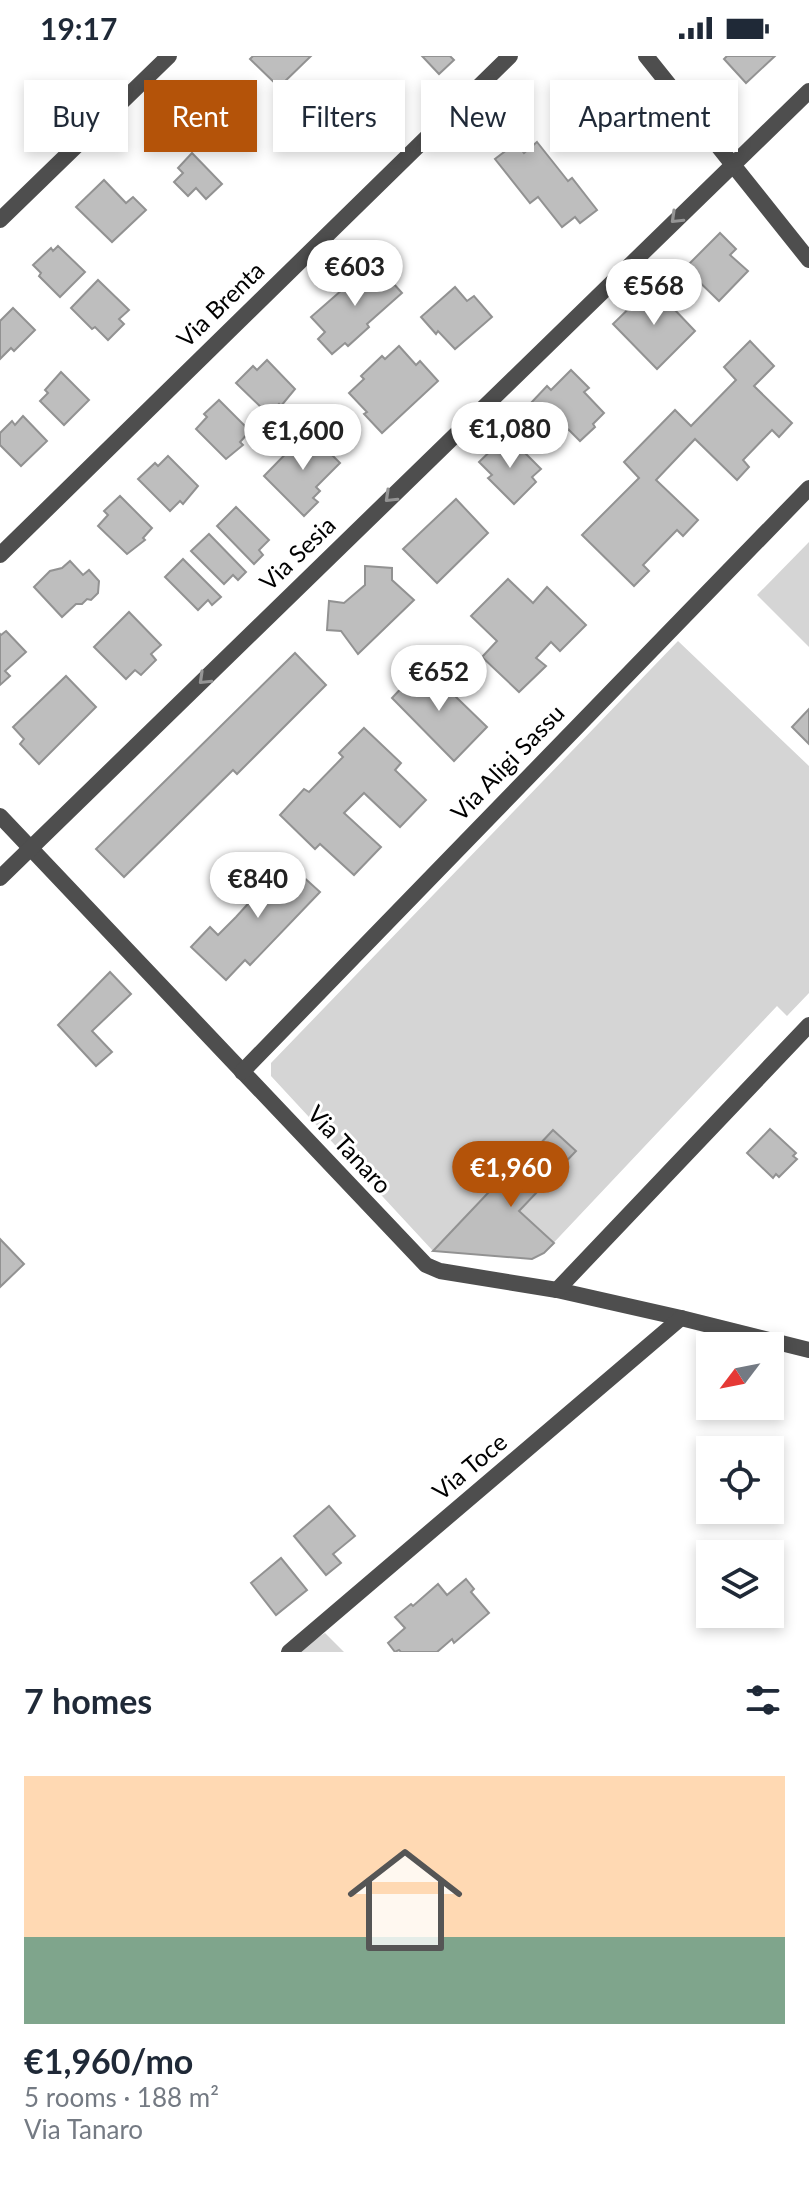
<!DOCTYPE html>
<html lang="en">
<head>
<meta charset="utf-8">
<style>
	:root { --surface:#fff; --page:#f2f2f3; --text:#1f2937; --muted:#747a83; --line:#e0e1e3; --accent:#b45309 }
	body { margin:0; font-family:Lato,sans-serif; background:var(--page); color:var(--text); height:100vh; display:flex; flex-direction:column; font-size:30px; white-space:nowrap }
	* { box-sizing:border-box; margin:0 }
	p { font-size:26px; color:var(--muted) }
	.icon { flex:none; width:44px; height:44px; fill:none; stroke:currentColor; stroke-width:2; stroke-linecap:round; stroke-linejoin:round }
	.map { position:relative; height:1596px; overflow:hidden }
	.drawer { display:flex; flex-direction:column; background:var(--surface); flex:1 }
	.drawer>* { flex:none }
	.hud { position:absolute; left:24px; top:24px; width:762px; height:72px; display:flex; gap:16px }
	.needle { width:52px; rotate:238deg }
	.controls { position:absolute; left:696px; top:1276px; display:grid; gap:16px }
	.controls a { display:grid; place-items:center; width:88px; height:88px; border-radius:0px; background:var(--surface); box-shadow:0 4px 12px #0003; font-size:40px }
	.price { position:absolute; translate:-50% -68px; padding:0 18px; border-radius:28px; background:#fff; color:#222; font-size:26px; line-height:52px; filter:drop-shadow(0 2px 4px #0008) }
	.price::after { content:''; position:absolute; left:50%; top:48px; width:24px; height:18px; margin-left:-12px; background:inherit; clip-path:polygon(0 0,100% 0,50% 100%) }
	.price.selected { background:var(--accent); color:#fff }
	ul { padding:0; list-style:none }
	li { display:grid; align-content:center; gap:16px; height:424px; padding:0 24px }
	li+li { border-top:2px solid var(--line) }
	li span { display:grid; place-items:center; height:248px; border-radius:0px; color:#555 }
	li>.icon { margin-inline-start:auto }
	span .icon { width:144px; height:144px; fill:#fffc; stroke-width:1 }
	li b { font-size:34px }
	h2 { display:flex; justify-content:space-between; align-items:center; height:96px; padding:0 24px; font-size:34px }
	.chip { padding:0 28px; border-radius:0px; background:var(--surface); box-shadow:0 4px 12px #0003; font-size:28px; line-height:72px }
	.chip.selected { background:var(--accent); color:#fff }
	.status { display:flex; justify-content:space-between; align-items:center; height:56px; padding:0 40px; background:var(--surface); direction:ltr }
	.status svg { height:22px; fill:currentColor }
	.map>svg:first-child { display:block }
</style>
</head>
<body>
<div class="status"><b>19:17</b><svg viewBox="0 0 49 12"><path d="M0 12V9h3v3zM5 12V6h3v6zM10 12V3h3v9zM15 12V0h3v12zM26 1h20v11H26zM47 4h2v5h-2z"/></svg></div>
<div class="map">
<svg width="809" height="1596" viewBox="0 0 809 1596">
	<rect width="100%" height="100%" fill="#fff"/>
	<g fill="#d5d5d5">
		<polygon points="809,486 809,591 757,539"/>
		<polygon points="678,585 809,710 809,937 787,960 777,950 544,1197 532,1203 433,1195 271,1020 271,1007"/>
		<polygon points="325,1577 344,1596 295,1596"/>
	</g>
	<g fill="#bebebe" stroke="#929292" stroke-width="2">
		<polygon points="253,0 311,0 279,31 250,3"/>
		<polygon points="422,0 450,0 454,4 439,18"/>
		<polygon points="727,0 775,0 746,27 724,3"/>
		<polygon points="342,26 368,52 350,68 357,76 343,88 311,54"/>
		<polygon points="537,86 564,120 568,125 572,122 597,154 580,167 575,161 562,171 538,141 530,147 495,103 516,87 524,97"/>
		<polygon points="192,97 222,128 206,143 196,132 188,140 174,126 183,117 178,112"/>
		<polygon points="104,124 126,147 133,141 146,154 112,186 76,151"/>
		<polygon points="720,177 736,193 730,199 748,215 719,245 685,212"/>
		<polygon points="58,190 85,216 60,241 39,220 41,217 33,209 51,192 53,195"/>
		<polygon points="374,206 402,237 367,268 369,271 348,290 345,287 332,298 318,283 325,276 311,261"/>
		<polygon points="98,224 129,254 119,263 124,268 108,284 95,271 92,273 71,252"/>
		<polygon points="652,230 695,275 657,313 613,268"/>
		<polygon points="455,231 467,245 474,240 492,261 455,293 438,275 436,278 421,261"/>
		<polygon points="13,252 35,274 14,295 11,292 0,303 0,265"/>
		<polygon points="750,285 774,310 754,330 792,367 779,381 772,374 743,404 749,411 737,424 695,383 656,424 698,464 683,480 677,474 643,509 649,515 634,530 582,479 639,422 624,406 675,354 691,370 736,324 724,311"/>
		<polygon points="399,290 416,309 420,305 438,325 382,377 364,358 367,356 349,337 364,323 361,320 382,300 385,303"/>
		<polygon points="267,304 295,333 281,350 279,348 268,358 236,327 253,310 257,314"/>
		<polygon points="571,314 589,332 584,336 604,357 593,368 595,371 580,385 563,368 554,377 529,349 547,330 551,334"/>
		<polygon points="61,316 89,344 64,369 40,345 48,337 45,334"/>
		<polygon points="219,344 250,375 240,386 243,389 226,403 196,373 207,361 204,358"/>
		<polygon points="23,360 47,385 21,410 0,389 0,377 12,365 15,369"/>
		<polygon points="308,375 340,407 316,431 320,435 313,442 318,446 304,460 264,420"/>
		<polygon points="504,382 519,397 522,394 541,413 532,421 536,426 514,448 488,422 492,419 479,406"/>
		<polygon points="168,400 198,430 183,448 180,445 170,455 138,423 155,407 158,410"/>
		<polygon points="120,440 152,472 143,482 145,484 127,498 98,470 108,459 104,455"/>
		<polygon points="456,443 488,477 437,527 403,493"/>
		<polygon points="236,451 269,484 259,494 263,499 254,508 217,470"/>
		<polygon points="209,478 246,516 238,524 233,519 224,528 191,495"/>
		<polygon points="183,503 221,541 212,549 208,544 198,554 165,521"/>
		<polygon points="70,505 83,519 89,514 99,525 98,537 91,544 87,543 82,548 76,548 62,561 34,531 50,515 62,512"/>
		<polygon points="365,510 392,512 392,524 414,544 358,598 341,575 327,574 329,545 344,547 365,529"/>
		<polygon points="508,523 533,547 547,531 586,569 560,595 551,586 536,602 546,610 519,636 482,601 497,585 471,560"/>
		<polygon points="129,556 161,589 151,598 156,604 141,619 135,614 126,623 94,591"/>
		<polygon points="6,575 26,596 5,615 10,620 0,629 0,578 1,579"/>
		<polygon points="295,597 326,629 237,718 233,714 124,821 96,793"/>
		<polygon points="423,609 487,671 454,705 392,642"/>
		<polygon points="66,620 96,651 39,708 20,688 24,683 13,671"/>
		<polygon points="809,653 809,688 792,671"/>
		<polygon points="364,672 401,707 395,714 426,744 400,771 364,737 344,757 381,791 354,819 320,788 315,793 280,759 304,733 309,736 343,701 339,697"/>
		<polygon points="279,799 320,836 250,909 245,904 226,924 191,891 210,871 218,879 236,861 267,827 260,820"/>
		<polygon points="110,916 131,938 92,975 112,996 96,1010 58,969"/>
		<polygon points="770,1073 796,1097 793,1100 797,1103 779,1121 776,1118 773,1122 747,1097"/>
		<polygon points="553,1074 576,1095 519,1155 554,1187 544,1197 532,1203 433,1195 506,1118 509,1121"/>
		<polygon points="0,1183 24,1208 0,1231"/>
		<polygon points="329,1450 355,1480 333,1498 341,1507 326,1519 294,1480"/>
		<polygon points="281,1502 307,1534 276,1559 251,1527"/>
		<polygon points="466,1523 474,1533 471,1536 489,1557 454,1587 452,1583 437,1596 401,1596 399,1594 395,1596 388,1587 405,1572 395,1561 411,1548 413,1550 438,1528 447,1539"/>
	</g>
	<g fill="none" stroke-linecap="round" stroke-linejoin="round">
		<g stroke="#4e4e4e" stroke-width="16">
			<polyline points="646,0 809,204"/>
			<polyline points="0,164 169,0"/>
			<polyline points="0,499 510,0"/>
			<polyline points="0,760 426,1209 440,1215 557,1234 681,1262 809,1294"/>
			<polyline points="0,822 809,35"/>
			<polyline points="242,1016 809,432"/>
			<polyline points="557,1234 809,969"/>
			<polyline points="289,1596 681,1262"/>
		</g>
	</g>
	<defs><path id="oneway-chevron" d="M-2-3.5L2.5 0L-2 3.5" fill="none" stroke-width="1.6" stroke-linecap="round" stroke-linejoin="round" transform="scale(2)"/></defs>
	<g stroke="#959595">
		<use href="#oneway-chevron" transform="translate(676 162) rotate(136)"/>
		<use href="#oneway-chevron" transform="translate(390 441) rotate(136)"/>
		<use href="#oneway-chevron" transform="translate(204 623) rotate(136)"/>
	</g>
	<g text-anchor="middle" stroke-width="6" stroke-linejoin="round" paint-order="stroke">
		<g font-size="24" fill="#000" stroke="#fff">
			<text transform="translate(221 249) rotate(-44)" y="8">Via Brenta</text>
			<text transform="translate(298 498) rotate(-44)" y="8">Via Sesia</text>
			<text transform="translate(508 707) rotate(-46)" y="8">Via Aligi Sassu</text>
			<text transform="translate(349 1094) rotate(47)" y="8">Via Tanaro</text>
			<text transform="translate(470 1411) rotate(-40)" y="8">Via Toce</text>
		</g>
	</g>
</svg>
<div class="controls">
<a><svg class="needle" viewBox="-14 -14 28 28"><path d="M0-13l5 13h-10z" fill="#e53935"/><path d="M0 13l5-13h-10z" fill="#747a83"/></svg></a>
<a><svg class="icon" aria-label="locate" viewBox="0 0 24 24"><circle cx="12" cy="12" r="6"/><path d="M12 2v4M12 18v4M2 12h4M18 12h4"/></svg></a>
<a><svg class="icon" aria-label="layers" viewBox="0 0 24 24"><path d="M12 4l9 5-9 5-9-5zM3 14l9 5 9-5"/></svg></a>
</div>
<b class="price" style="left:355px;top:252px">€603</b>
<b class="price" style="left:654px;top:271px">€568</b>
<b class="price" style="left:510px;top:414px">€1,080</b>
<b class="price" style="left:303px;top:416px">€1,600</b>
<b class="price" style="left:439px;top:657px">€652</b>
<b class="price" style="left:258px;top:864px">€840</b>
<b class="price selected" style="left:511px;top:1153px">€1,960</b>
<div class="hud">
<a class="chip">Buy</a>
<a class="chip selected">Rent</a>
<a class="chip">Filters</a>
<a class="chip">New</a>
<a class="chip">Apartment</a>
</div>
</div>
<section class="drawer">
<h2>7 homes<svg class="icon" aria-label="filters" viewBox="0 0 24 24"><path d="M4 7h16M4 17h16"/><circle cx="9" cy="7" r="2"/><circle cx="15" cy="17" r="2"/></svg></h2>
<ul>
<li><span style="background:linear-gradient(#ffd9b3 65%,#7fa58c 0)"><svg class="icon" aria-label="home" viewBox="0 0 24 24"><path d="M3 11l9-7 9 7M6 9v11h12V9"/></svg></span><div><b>€1,960/mo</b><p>5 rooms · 188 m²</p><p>Via Tanaro</p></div></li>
</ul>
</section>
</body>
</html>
